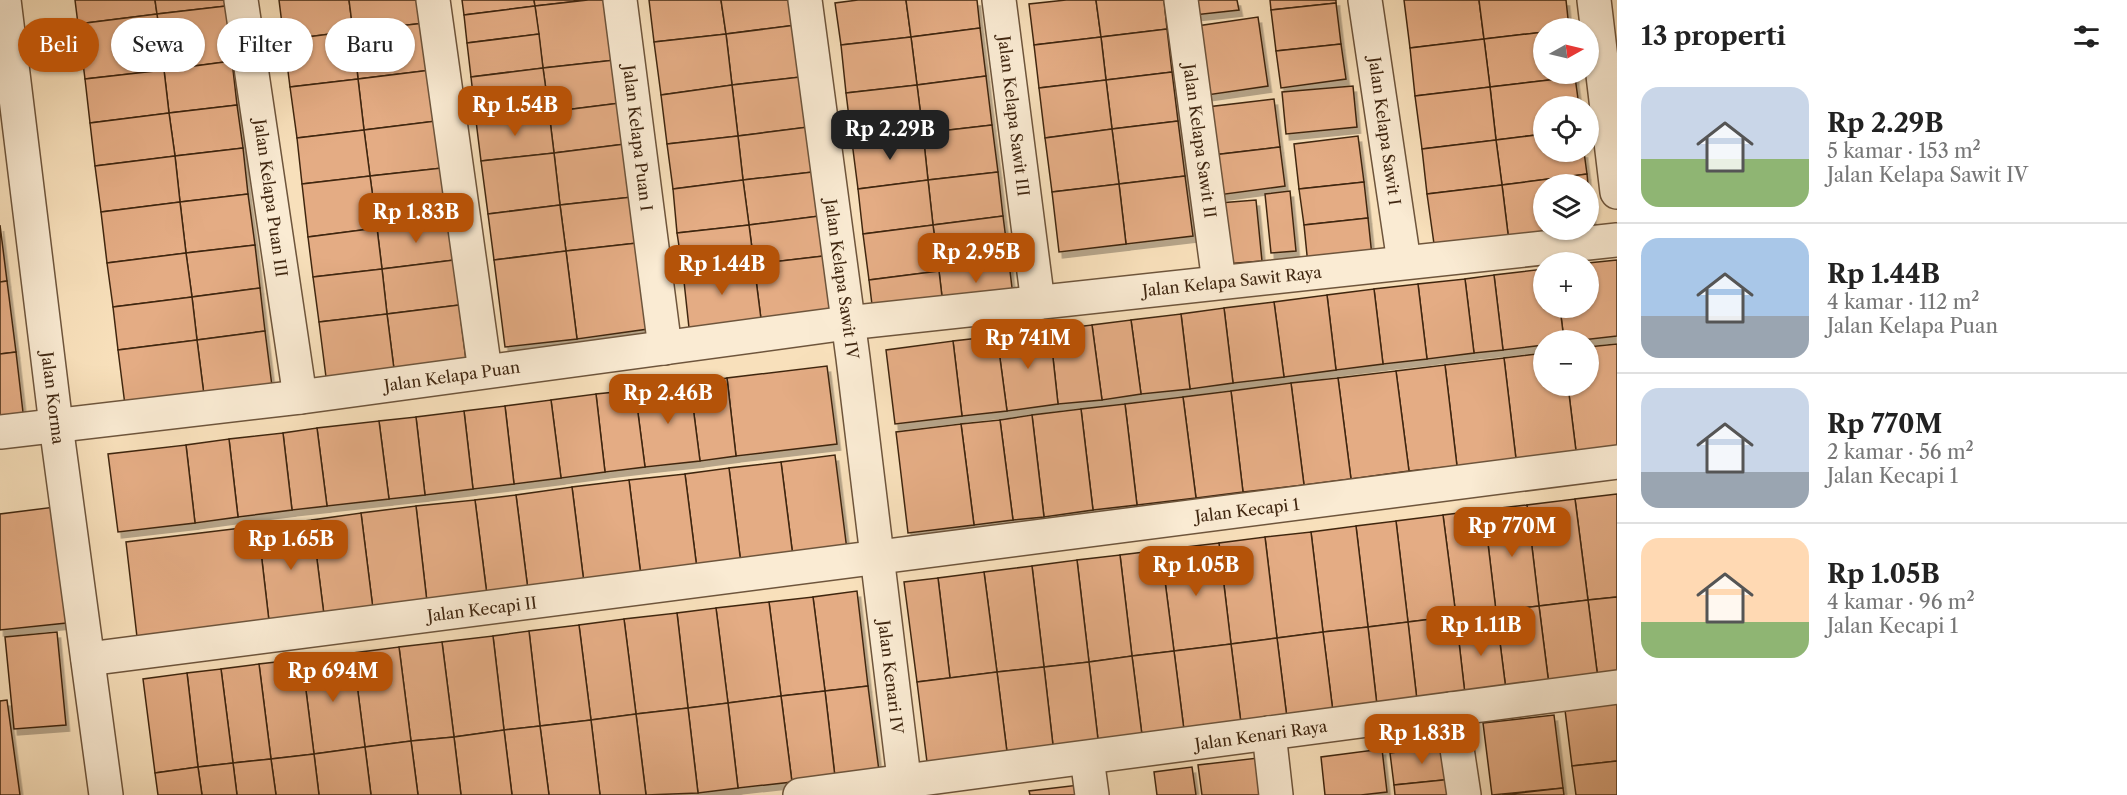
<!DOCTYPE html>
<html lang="id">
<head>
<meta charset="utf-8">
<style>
	:root { --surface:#fff; --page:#f2f2f2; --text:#222; --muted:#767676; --line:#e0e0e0; --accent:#b45309 }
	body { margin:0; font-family:"Libre Caslon Text",serif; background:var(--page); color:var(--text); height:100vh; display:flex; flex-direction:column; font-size:22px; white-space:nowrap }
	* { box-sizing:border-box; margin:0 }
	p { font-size:20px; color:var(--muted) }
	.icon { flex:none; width:33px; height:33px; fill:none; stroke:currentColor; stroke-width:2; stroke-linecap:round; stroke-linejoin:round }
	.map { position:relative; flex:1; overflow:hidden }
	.panel { display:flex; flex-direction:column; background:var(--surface); width:510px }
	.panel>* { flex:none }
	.hud { position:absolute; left:18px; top:18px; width:570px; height:54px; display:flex; gap:12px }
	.needle { width:39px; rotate:82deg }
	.fabs { position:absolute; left:1533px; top:18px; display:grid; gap:12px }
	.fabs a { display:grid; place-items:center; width:66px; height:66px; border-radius:50%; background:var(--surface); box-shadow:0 2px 4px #0004; font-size:30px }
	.price { position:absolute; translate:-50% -51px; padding:0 14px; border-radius:12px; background:var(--accent); color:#fff; font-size:20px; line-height:39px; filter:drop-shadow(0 2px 3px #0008) }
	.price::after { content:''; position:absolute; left:50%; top:36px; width:18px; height:14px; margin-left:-9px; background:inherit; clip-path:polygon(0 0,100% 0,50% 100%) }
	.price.selected { background:#222; color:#fff }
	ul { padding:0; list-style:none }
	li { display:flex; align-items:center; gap:18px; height:150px; padding:0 24px }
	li+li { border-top:2px solid var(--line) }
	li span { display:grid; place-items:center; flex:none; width:168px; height:120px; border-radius:18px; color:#555 }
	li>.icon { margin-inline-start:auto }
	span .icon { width:72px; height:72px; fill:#fffc; stroke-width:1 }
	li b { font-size:26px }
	h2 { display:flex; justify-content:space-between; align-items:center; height:72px; padding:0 24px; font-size:26px }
	.chip { padding:0 21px; border-radius:27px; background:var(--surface); box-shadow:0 2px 4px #0004; font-size:21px; line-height:54px }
	.chip.selected { background:var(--accent); color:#fff }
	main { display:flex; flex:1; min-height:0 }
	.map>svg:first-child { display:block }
</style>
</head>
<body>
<main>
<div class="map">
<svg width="1617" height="795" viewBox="0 0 1617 795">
	<defs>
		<filter id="shadow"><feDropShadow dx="3.5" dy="6" stdDeviation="0" flood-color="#0004"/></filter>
	</defs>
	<rect width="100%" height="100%" fill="#f8e0bb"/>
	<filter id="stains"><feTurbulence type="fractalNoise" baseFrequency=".00333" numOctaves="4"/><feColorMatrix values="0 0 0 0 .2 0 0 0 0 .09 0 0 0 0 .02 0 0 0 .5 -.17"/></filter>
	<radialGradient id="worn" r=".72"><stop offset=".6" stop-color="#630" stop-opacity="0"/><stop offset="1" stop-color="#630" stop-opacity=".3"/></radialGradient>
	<g fill="#e4ac84" stroke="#402711" stroke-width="1.5" filter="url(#shadow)">
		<polygon points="75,0 155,0 157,14 78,24"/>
		<polygon points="155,0 225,0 226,6 157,14"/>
		<polygon points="279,0 349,0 353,31 284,40"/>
		<polygon points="349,0 422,0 425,23 353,31"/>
		<polygon points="462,0 534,0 535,6 464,15"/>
		<polygon points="534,0 588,0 535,6"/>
		<polygon points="588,0 607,0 615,60 543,68 535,6"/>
		<polygon points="649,0 721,0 726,34 654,42"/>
		<polygon points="721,0 801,0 804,24 726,34"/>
		<polygon points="858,0 906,0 911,37 841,45 835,3"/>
		<polygon points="906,0 977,0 980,28 911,37"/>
		<polygon points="1066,0 1096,0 1101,37 1034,45 1029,4"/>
		<polygon points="1096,0 1164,0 1167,29 1101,37"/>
		<polygon points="1192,0 1237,0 1239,10 1194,15"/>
		<polygon points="1270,0 1336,0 1336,3 1271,10"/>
		<polygon points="1404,0 1479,0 1484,39 1410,48"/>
		<polygon points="1479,0 1566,0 1569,28 1544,28 1544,32 1484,39"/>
		<polygon points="1336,3 1341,44 1276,51 1271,10"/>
		<polygon points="226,6 232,61 164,70 157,14"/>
		<polygon points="535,6 539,34 467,43 464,15"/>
		<polygon points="157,14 164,70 85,79 78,24"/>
		<polygon points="1258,17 1268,86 1207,95 1197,26"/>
		<polygon points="425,23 431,70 358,79 353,31"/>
		<polygon points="804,24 809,76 732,85 726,34"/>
		<polygon points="980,28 986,76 917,85 911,37"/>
		<polygon points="1167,29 1172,72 1106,80 1101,37"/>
		<polygon points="353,31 358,79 290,87 284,40"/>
		<polygon points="1544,32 1544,74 1575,74 1575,77 1490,87 1484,39"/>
		<polygon points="539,34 543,68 471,77 467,43"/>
		<polygon points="726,34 732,85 661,95 654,42"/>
		<polygon points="911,37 917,85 846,93 841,45"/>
		<polygon points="1101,37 1106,80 1039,88 1034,45"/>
		<polygon points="1484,39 1490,87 1415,96 1410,48"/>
		<polygon points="1341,44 1346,79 1281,88 1276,51"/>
		<polygon points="615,60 620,103 549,112 543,68"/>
		<polygon points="232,61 237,105 169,113 164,70"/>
		<polygon points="543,68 549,112 476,121 471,77"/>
		<polygon points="164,70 169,113 90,123 85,79"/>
		<polygon points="431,70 436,121 364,130 358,79"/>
		<polygon points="1172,72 1178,121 1112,129 1106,80"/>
		<polygon points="809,76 816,126 738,136 732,85"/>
		<polygon points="986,76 992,125 923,133 917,85"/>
		<polygon points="1575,77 1579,106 1544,106 1544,134 1496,140 1490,87"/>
		<polygon points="358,79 364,130 297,138 290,87"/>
		<polygon points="1106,80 1112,129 1045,138 1039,88"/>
		<polygon points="732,85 738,136 667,144 661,95"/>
		<polygon points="917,85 923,133 852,142 846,93"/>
		<polygon points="1353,86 1357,127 1286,134 1282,92"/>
		<polygon points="1490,87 1496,140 1422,149 1415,96"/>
		<polygon points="1274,99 1280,147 1213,155 1207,107"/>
		<polygon points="620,103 625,144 554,153 549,112"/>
		<polygon points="237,105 243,148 175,156 169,113"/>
		<polygon points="549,112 554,153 481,161 476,121"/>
		<polygon points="169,113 175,156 95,166 90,123"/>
		<polygon points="436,121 442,168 370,176 364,130"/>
		<polygon points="1178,121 1185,176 1119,184 1112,129"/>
		<polygon points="992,125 998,172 928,180 923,133"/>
		<polygon points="816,126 821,171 743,180 738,136"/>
		<polygon points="1112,129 1119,184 1052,192 1045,138"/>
		<polygon points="364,130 370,176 302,184 297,138"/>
		<polygon points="923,133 928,180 858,189 852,142"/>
		<polygon points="1544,134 1544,152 1584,152 1587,174 1502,185 1496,140"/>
		<polygon points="738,136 743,180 673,189 667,144"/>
		<polygon points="1358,136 1364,182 1299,189 1294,144"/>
		<polygon points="1496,140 1502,185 1427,194 1422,149"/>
		<polygon points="625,144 632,197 560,205 554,153"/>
		<polygon points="1280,147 1285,186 1218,195 1213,155"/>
		<polygon points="243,148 248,194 180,202 175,156"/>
		<polygon points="554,153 560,205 488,214 481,161"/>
		<polygon points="175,156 180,202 101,212 95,166"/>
		<polygon points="442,168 449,219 377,228 370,176"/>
		<polygon points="821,171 827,215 749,225 743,180"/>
		<polygon points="998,172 1003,216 933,225 928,180"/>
		<polygon points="1587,174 1588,184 1544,184 1544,230 1588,230 1588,187 1594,232 1509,242 1502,185"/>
		<polygon points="370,176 377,228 308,237 302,184"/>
		<polygon points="1185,176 1193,236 1126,244 1119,184"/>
		<polygon points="743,180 749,225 677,233 673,189"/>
		<polygon points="928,180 933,225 863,234 858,189"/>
		<polygon points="1364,182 1368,218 1304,225 1299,189"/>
		<polygon points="1119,184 1126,244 1059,252 1052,192"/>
		<polygon points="1502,185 1509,242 1435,251 1427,194"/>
		<polygon points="1290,191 1296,251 1271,253 1265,194"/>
		<polygon points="248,194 255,245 186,253 180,202"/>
		<polygon points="632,197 637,243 566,251 560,205"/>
		<polygon points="1256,200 1262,261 1225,264 1219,203"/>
		<polygon points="180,202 186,253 107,263 101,212"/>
		<polygon points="560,205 566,251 494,260 488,214"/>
		<polygon points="827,215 832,255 754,264 749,225"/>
		<polygon points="1003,216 1009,263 939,271 933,225"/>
		<polygon points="1368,218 1372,256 1308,265 1304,225"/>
		<polygon points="449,219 454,260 382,269 377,228"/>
		<polygon points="0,225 7,281 0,282"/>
		<polygon points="749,225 754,264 683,272 677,233"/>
		<polygon points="933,225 939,271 869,280 863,234"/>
		<polygon points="377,228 382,269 313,277 308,237"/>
		<polygon points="637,243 648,329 577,339 566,251"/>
		<polygon points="255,245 260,288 192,297 186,253"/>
		<polygon points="566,251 577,339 505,347 494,260"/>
		<polygon points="186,253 192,297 113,307 107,263"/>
		<polygon points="832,255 839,310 761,319 754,264"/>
		<polygon points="454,260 459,305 387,314 382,269"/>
		<polygon points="1617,260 1617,336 1582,340 1564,340 1560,308 1588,308 1588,263"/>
		<polygon points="1009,263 1013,296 943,305 939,271"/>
		<polygon points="754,264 761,319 689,328 683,272"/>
		<polygon points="382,269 387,314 319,322 313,277"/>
		<polygon points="1544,269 1544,308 1560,308 1564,340 1544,340 1544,345 1503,350 1494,275"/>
		<polygon points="939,271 943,305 873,313 869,280"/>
		<polygon points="1494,275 1503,350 1474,353 1465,279"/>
		<polygon points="1465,279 1474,353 1427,359 1418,284"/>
		<polygon points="7,281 16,352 0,354 0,282"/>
		<polygon points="1418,284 1427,359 1383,364 1374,289"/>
		<polygon points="260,288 265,331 197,340 192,297"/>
		<polygon points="1374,289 1383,364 1336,370 1327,295"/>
		<polygon points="1327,295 1336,370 1284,377 1274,302"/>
		<polygon points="192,297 197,340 118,350 113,307"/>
		<polygon points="1274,302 1284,377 1233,383 1224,308"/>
		<polygon points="459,305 467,368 395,377 387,314"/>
		<polygon points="1224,308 1233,383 1190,389 1181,314"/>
		<polygon points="387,314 395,377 327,385 319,322"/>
		<polygon points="1181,314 1190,389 1141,394 1131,320"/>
		<polygon points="1131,320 1141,394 1102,400 1092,325"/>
		<polygon points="1092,325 1102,400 1058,404 1050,330"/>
		<polygon points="1050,330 1058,404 1007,411 997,336"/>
		<polygon points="265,331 273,394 205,403 197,340"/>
		<polygon points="997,336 1007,411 962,416 953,341"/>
		<polygon points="197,340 205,403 126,413 118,350"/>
		<polygon points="953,341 962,416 895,424 886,350"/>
		<polygon points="1617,344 1617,446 1576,451 1568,386 1588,386 1588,347"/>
		<polygon points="16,352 24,421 0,424 0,354"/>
		<polygon points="1544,353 1544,386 1568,386 1576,451 1516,459 1504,358"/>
		<polygon points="1504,358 1516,459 1457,466 1445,365"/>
		<polygon points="1445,365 1457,466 1409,471 1396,371"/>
		<polygon points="827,366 837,444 736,456 727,378"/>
		<polygon points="1396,371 1409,471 1351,479 1338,378"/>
		<polygon points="727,378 736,456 700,461 690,383"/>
		<polygon points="1338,378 1351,479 1304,485 1291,383"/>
		<polygon points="690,383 700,461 645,467 635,390"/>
		<polygon points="1291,383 1304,485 1243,492 1231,391"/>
		<polygon points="635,390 645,467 605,472 596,394"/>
		<polygon points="1231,391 1243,492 1196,498 1183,397"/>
		<polygon points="596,394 605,472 561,478 551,400"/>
		<polygon points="1183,397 1196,498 1137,505 1125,404"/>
		<polygon points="551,400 561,478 514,484 505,406"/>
		<polygon points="1125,404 1137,505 1093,510 1081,409"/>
		<polygon points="505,406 514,484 473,489 464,411"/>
		<polygon points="1081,409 1093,510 1044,517 1032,415"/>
		<polygon points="464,411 473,489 425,495 416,417"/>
		<polygon points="1032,415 1044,517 1013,520 1000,420"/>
		<polygon points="416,417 425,495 389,499 379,421"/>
		<polygon points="1000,420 1013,520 974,525 961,424"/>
		<polygon points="379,421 389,499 327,506 317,428"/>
		<polygon points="961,424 974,525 908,533 896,432"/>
		<polygon points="317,428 327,506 292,510 283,433"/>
		<polygon points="283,433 292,510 238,517 229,439"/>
		<polygon points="229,439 238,517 195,523 186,445"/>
		<polygon points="186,445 195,523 118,532 108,454"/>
		<polygon points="835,455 847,550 793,557 781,462"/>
		<polygon points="781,462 793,557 741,564 729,468"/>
		<polygon points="729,468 741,564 697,569 685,474"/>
		<polygon points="685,474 697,569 641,576 629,480"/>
		<polygon points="629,480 641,576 584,583 572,487"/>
		<polygon points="572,487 584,583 528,590 516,495"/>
		<polygon points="1617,494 1617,597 1588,600 1575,499"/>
		<polygon points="516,495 528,590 487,595 475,500"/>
		<polygon points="1575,499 1588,600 1539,606 1527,505"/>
		<polygon points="475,500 487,595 427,602 416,506"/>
		<polygon points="1527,505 1539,606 1496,611 1484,510"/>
		<polygon points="63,506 76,622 0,630 0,514"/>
		<polygon points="416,506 427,602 373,609 361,513"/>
		<polygon points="1484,510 1496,611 1456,616 1443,515"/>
		<polygon points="361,513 373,609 324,615 312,520"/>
		<polygon points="1443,515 1456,616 1408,622 1396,521"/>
		<polygon points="312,520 324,615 269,621 258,526"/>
		<polygon points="1396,521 1408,622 1368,627 1356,526"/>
		<polygon points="258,526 269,621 137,637 126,542"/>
		<polygon points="1356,526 1368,627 1323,632 1311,532"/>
		<polygon points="1311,532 1323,632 1277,638 1265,537"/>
		<polygon points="1265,537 1277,638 1231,644 1219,543"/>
		<polygon points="1219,543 1231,644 1174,651 1161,550"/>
		<polygon points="1161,550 1174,651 1132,656 1120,555"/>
		<polygon points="1120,555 1132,656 1089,662 1077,560"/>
		<polygon points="1077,560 1089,662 1044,667 1032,566"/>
		<polygon points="1032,566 1044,667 997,672 984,572"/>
		<polygon points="984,572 997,672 950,678 938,578"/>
		<polygon points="938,578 950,678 917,682 904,582"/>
		<polygon points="857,591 868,686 825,691 813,597"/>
		<polygon points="813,597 825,691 781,696 769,602"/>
		<polygon points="1617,597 1617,685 1599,687 1588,600"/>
		<polygon points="1588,600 1599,687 1550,693 1539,606"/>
		<polygon points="769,602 781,696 728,703 716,608"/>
		<polygon points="1539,606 1550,693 1507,698 1496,611"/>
		<polygon points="716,608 728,703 688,708 677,613"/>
		<polygon points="1496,611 1507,698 1466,703 1456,616"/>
		<polygon points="677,613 688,708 636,714 624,619"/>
		<polygon points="1456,616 1466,703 1418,709 1408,622"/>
		<polygon points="624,619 636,714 591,720 579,625"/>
		<polygon points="1408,622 1418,709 1378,714 1368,627"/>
		<polygon points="579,625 591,720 540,726 529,631"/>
		<polygon points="1368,627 1378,714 1334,720 1323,632"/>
		<polygon points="529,631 540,726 504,730 493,636"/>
		<polygon points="57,632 66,725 14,729 5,637"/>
		<polygon points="1323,632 1334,720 1288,726 1277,638"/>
		<polygon points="493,636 504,730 454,737 442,642"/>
		<polygon points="1277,638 1288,726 1242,731 1231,644"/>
		<polygon points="442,642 454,737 411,741 399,647"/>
		<polygon points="1231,644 1242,731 1185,738 1174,651"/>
		<polygon points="399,647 411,741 365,747 353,653"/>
		<polygon points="1174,651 1185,738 1143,743 1132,656"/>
		<polygon points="353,653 365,747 314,754 302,659"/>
		<polygon points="1132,656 1143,743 1099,748 1089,662"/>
		<polygon points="302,659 314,754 271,759 259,664"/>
		<polygon points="1089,662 1099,748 1054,754 1044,667"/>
		<polygon points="259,664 271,759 233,763 221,669"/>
		<polygon points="1044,667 1054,754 1008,760 997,672"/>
		<polygon points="221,669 233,763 198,767 187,673"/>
		<polygon points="997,672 1008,760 928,770 917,682"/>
		<polygon points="187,673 198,767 155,773 143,679"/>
		<polygon points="868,686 879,771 835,777 825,691"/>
		<polygon points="825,691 835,777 792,782 781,696"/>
		<polygon points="781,696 792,782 738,788 728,703"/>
		<polygon points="7,700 20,795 0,795 0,701"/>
		<polygon points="728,703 738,788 698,793 688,708"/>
		<polygon points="1617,703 1617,761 1572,766 1565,710"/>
		<polygon points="688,708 698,793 646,795 636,714"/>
		<polygon points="636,714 646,795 600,795 591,720"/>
		<polygon points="1554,715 1563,788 1492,795 1483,723"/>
		<polygon points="591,720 600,795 549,795 540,726"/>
		<polygon points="540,726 549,795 512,795 504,730"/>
		<polygon points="504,730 512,795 461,795 454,737"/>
		<polygon points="454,737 461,795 418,795 411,741"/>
		<polygon points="411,741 418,795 371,795 365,747"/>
		<polygon points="1449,745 1453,779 1394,785 1390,753"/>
		<polygon points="365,747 371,795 319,795 314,754"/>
		<polygon points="1382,749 1387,792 1361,795 1325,795 1321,757"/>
		<polygon points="314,754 319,795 276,795 271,759"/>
		<polygon points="1258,758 1262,795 1202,795 1198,765"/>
		<polygon points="271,759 276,795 237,795 233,763"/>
		<polygon points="1617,761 1617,795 1576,795 1572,766"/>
		<polygon points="233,763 237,795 202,795 198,767"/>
		<polygon points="198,767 202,795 158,795 155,773"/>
		<polygon points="1192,767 1196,795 1157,795 1154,772"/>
		<polygon points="1453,779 1456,795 1395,795 1394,785"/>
		<polygon points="1079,785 1080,795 1030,795 1029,791"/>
		<polygon points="1563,788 1564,795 1502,795"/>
	</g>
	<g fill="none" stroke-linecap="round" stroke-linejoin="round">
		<g stroke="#6e553c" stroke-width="36">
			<g id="street">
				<polyline points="4,0 56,425 106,795"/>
				<polyline points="241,0 300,397"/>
				<polyline points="433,0 485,371"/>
				<polyline points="620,0 665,348"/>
				<polyline points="805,0 853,358 906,795"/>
				<polyline points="999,0 1038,303"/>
				<polyline points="1181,0 1219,282"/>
				<polyline points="1365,0 1404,262"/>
				<polyline points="1594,0 1617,192"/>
				<polyline points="0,432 300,397 847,323 1617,240"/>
				<polyline points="88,659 1617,462"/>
				<polyline points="1451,709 1464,795"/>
				<polyline points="1269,733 1276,795"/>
				<polyline points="1087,758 1092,795"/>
				<polyline points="800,795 1617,687"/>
			</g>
		</g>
		<use href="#street" stroke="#faebd3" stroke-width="33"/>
	</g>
	<g text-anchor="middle" stroke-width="4.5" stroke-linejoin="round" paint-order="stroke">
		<g font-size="16" fill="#402711" stroke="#faebd3">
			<text transform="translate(1014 116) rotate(83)" y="6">Jalan Kelapa Sawit III</text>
			<text transform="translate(1385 131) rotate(82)" y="6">Jalan Kelapa Sawit I</text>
			<text transform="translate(638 138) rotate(83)" y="6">Jalan Kelapa Puan I</text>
			<text transform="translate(1200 141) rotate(82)" y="6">Jalan Kelapa Sawit II</text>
			<text transform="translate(271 198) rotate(82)" y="6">Jalan Kelapa Puan III</text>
			<text transform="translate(842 279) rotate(82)" y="6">Jalan Kelapa Sawit IV</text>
			<text transform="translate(1232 281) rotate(-6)" y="6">Jalan Kelapa Sawit Raya</text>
			<text transform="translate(452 376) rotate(-8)" y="6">Jalan Kelapa Puan</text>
			<text transform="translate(53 398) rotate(83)" y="6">Jalan Korma</text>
			<text transform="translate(1247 510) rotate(-7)" y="6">Jalan Kecapi 1</text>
			<text transform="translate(482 609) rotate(-7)" y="6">Jalan Kecapi II</text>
			<text transform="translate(891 677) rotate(83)" y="6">Jalan Kenari IV</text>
			<text transform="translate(1261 735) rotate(-8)" y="6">Jalan Kenari Raya</text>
		</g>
	</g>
	<rect width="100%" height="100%" filter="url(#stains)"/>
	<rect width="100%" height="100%" fill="url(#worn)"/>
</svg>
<div class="fabs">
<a><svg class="needle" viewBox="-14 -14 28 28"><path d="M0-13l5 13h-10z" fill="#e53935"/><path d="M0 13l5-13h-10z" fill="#767676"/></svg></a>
<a><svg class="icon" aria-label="locate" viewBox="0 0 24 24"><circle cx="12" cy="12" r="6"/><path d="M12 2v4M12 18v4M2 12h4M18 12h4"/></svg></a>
<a><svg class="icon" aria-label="layers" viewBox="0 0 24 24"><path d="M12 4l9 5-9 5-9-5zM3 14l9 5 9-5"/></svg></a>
<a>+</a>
<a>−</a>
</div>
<b class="price" style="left:515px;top:137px">Rp 1.54B</b>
<b class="price selected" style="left:890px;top:161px">Rp 2.29B</b>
<b class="price" style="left:416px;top:244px">Rp 1.83B</b>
<b class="price" style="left:976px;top:284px">Rp 2.95B</b>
<b class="price" style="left:722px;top:296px">Rp 1.44B</b>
<b class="price" style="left:1028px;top:370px">Rp 741M</b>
<b class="price" style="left:668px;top:425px">Rp 2.46B</b>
<b class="price" style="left:1512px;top:558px">Rp 770M</b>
<b class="price" style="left:291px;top:571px">Rp 1.65B</b>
<b class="price" style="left:1196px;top:597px">Rp 1.05B</b>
<b class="price" style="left:1481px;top:657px">Rp 1.11B</b>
<b class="price" style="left:333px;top:703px">Rp 694M</b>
<b class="price" style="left:1422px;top:765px">Rp 1.83B</b>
<div class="hud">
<a class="chip selected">Beli</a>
<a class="chip">Sewa</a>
<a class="chip">Filter</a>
<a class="chip">Baru</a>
</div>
</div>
<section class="panel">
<h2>13 properti<svg class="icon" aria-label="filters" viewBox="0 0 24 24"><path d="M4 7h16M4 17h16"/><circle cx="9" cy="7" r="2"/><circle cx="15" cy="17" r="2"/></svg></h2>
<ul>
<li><span style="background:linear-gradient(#c9d6e8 60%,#8fb573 0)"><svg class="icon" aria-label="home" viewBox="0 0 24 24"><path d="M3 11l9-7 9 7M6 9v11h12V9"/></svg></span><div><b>Rp 2.29B</b><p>5 kamar · 153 m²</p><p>Jalan Kelapa Sawit IV</p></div></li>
<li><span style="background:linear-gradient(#a9c7e8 65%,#9aa5b1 0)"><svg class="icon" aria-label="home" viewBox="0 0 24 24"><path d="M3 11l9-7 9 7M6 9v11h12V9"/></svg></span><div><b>Rp 1.44B</b><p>4 kamar · 112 m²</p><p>Jalan Kelapa Puan</p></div></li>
<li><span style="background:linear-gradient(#c9d6e8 70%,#9aa5b1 0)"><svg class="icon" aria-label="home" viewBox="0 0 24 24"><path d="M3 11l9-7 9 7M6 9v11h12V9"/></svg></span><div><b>Rp 770M</b><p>2 kamar · 56 m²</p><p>Jalan Kecapi 1</p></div></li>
<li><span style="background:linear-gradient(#ffd9b3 70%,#8fb573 0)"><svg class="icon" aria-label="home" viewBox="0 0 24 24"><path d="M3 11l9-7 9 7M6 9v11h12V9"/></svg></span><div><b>Rp 1.05B</b><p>4 kamar · 96 m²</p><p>Jalan Kecapi 1</p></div></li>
</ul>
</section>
</main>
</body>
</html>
